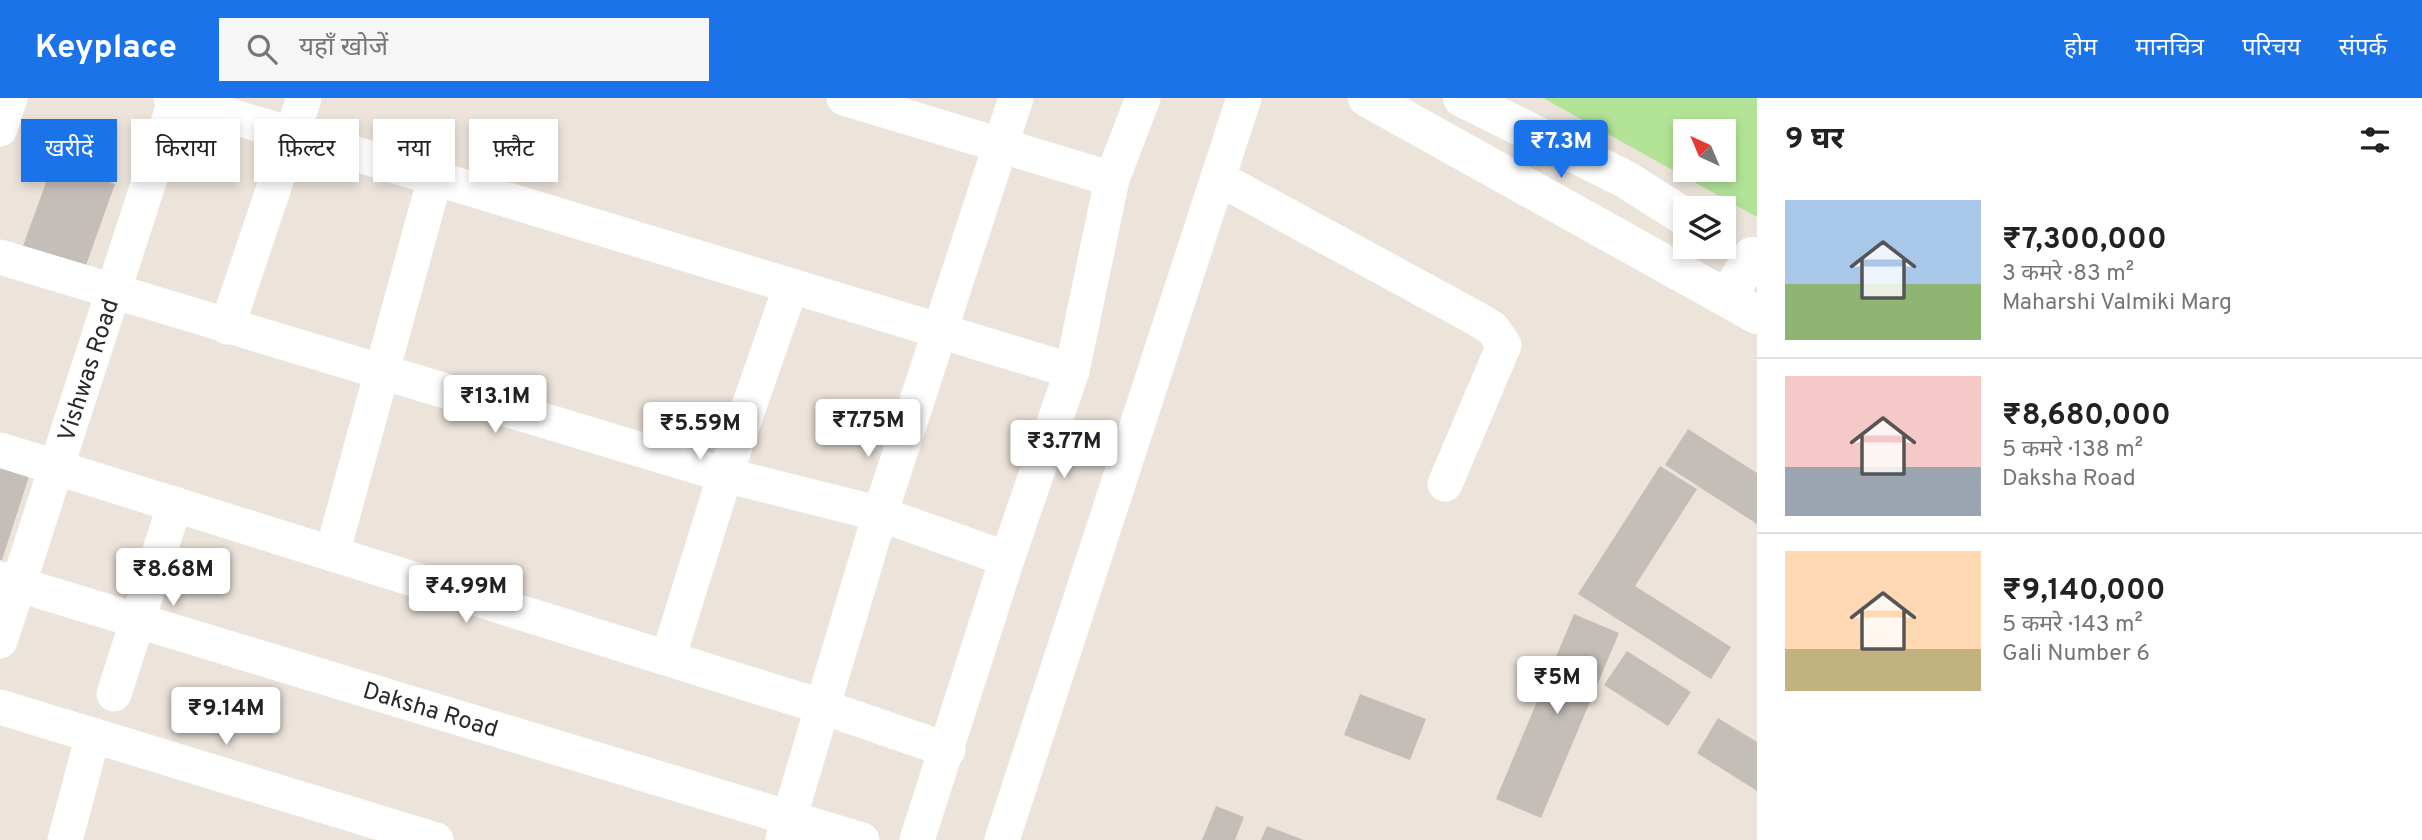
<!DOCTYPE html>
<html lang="hi">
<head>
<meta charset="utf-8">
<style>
	:root { --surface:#fff; --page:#f6f6f6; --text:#222; --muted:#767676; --line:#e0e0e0; --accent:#1a73e8 }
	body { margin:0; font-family:Overpass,"Noto Sans Devanagari",sans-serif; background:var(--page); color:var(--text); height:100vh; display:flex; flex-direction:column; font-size:26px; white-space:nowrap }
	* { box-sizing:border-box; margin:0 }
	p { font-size:23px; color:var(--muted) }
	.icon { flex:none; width:38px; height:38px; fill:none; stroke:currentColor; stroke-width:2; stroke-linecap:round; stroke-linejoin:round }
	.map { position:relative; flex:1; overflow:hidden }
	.panel { display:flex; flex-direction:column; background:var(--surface); width:665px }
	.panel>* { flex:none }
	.banner { position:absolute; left:21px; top:21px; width:665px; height:63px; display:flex; gap:14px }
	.needle { width:46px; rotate:316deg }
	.tools { position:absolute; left:1673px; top:21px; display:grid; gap:14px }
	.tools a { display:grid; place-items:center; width:63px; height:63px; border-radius:0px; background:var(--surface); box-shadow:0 4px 10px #0003; font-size:35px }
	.price { position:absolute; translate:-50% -60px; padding:0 16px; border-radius:7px; background:#fff; color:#222; font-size:23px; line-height:46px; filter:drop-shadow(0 2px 4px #0008) }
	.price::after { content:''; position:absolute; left:50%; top:42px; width:21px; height:16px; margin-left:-10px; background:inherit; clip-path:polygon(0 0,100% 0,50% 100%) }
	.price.on { background:var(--accent); color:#fff }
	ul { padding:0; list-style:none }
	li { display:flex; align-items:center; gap:21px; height:175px; padding:0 28px }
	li+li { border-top:2px solid var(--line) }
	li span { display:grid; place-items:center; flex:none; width:196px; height:140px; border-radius:0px; color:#555 }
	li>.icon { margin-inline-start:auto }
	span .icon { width:84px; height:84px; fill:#fffc; stroke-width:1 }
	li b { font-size:30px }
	h2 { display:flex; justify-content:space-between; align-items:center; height:84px; padding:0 28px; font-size:30px }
	.chip { padding:0 24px; border-radius:0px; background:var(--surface); box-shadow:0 4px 10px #0003; font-size:24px; line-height:63px }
	.chip.on { background:var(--accent); color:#fff }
	header { display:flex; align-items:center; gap:42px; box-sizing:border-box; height:98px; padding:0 35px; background:var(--accent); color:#fff }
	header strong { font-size:33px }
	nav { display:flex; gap:38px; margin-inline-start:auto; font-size:24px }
	.search { width:490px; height:63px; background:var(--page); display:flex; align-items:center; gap:18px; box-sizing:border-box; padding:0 24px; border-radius:0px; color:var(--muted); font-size:26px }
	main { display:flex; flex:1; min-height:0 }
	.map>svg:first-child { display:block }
</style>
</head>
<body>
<header>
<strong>Keyplace</strong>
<div class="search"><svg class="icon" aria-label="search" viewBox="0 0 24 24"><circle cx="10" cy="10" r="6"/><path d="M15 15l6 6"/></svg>यहाँ खोजें</div>
<nav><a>होम</a><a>मानचित्र</a><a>परिचय</a><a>संपर्क</a></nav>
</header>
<main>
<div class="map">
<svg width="1757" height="742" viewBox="0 0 1757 742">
	<rect width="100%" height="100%" fill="#ece4db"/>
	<path fill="#b2e397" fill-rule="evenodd" d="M 1543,0 L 1757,0 L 1757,119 ZM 1685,33 L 1724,33 L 1724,72 L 1685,72 Z"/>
	<g fill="#c4beb8">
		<polygon points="53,65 115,86 85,170 23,148"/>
		<polygon points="1688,331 1757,375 1757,426 1665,367"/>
		<polygon points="0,359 32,369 2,462 0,462"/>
		<polygon points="1660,368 1697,391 1635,488 1731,549 1711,581 1578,496"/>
		<polygon points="1574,516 1619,535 1541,720 1496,701"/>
		<polygon points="1627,553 1691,594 1668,628 1604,587"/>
		<polygon points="1360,596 1426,621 1410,662 1344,637"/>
		<polygon points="1718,620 1757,644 1757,693 1697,655"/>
		<polygon points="1216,708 1244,719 1235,742 1202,742"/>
		<polygon points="1267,728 1304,742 1261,742"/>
	</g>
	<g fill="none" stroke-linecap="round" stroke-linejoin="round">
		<g stroke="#fff" stroke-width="35">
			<polyline points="171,0 1072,273"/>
			<polyline points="844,0 1112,81"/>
			<polyline points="0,31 10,0"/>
			<polyline points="1218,80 1479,222 1493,231 1504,247 1445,386"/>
			<polyline points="0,159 725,377 880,416 1007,461"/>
			<polyline points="227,229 304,0"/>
			<polyline points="0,352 823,609 948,652"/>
			<polyline points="332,456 435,80"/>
			<path id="s1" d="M 0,481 L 862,742"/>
			<path id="s2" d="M 0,543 L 176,0"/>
			<polyline points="668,560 725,377 791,188"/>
			<polyline points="114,596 175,406"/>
			<polyline points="0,609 436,742"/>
			<polyline points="783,741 880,416 1016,0"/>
			<polyline points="65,742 93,637"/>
			<polyline points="917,742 1007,461 1072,273 1112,81 1143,0"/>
			<polyline points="1002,742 1244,0"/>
		</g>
		<g stroke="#fff" stroke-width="38">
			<polyline points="1367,0 1757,217"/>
			<polyline points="1462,0 1625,81 1685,119"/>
			<polyline points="1727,200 1752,158"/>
		</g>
	</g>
	<g text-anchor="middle" stroke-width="5" stroke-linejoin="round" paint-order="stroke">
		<g font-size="24" fill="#2a2a2a" stroke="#fff">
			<text dy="8" stroke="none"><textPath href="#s2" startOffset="285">Vishwas Road</textPath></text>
			<text dy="8" stroke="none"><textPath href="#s1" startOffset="450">Daksha Road</textPath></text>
		</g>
	</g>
</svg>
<div class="tools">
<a><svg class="needle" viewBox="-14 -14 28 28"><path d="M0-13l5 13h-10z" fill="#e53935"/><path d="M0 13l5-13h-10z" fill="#767676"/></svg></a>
<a><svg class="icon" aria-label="layers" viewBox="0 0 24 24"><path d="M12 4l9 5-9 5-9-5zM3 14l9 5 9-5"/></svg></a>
</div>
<b class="price on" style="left:1561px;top:82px">₹7.3M</b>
<b class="price" style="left:495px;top:337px">₹13.1M</b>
<b class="price" style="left:868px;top:361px">₹7.75M</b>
<b class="price" style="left:700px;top:364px">₹5.59M</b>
<b class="price" style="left:1064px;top:382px">₹3.77M</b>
<b class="price" style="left:173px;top:510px">₹8.68M</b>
<b class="price" style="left:466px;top:527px">₹4.99M</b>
<b class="price" style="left:1557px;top:618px">₹5M</b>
<b class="price" style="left:226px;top:649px">₹9.14M</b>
<div class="banner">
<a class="chip on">खरीदें</a>
<a class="chip">किराया</a>
<a class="chip">फ़िल्टर</a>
<a class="chip">नया</a>
<a class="chip">फ़्लैट</a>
</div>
</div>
<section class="panel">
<h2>9 घर<svg class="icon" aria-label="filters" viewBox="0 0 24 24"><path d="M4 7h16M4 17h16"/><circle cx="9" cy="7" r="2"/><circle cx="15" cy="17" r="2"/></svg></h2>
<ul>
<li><span style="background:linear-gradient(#a9c7e8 60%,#8fb573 0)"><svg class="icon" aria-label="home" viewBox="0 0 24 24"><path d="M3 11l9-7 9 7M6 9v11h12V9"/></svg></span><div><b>₹7,300,000</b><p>3 कमरे · 83 m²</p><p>Maharshi Valmiki Marg</p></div></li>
<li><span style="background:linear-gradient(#f6c9c9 65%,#9aa5b1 0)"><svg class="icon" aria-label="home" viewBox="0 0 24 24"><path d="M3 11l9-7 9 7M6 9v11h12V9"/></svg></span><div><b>₹8,680,000</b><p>5 कमरे · 138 m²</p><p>Daksha Road</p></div></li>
<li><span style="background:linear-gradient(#ffd9b3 70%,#c2b280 0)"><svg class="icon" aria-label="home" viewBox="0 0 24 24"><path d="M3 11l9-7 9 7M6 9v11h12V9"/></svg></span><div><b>₹9,140,000</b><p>5 कमरे · 143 m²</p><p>Gali Number 6</p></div></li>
</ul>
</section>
</main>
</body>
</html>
